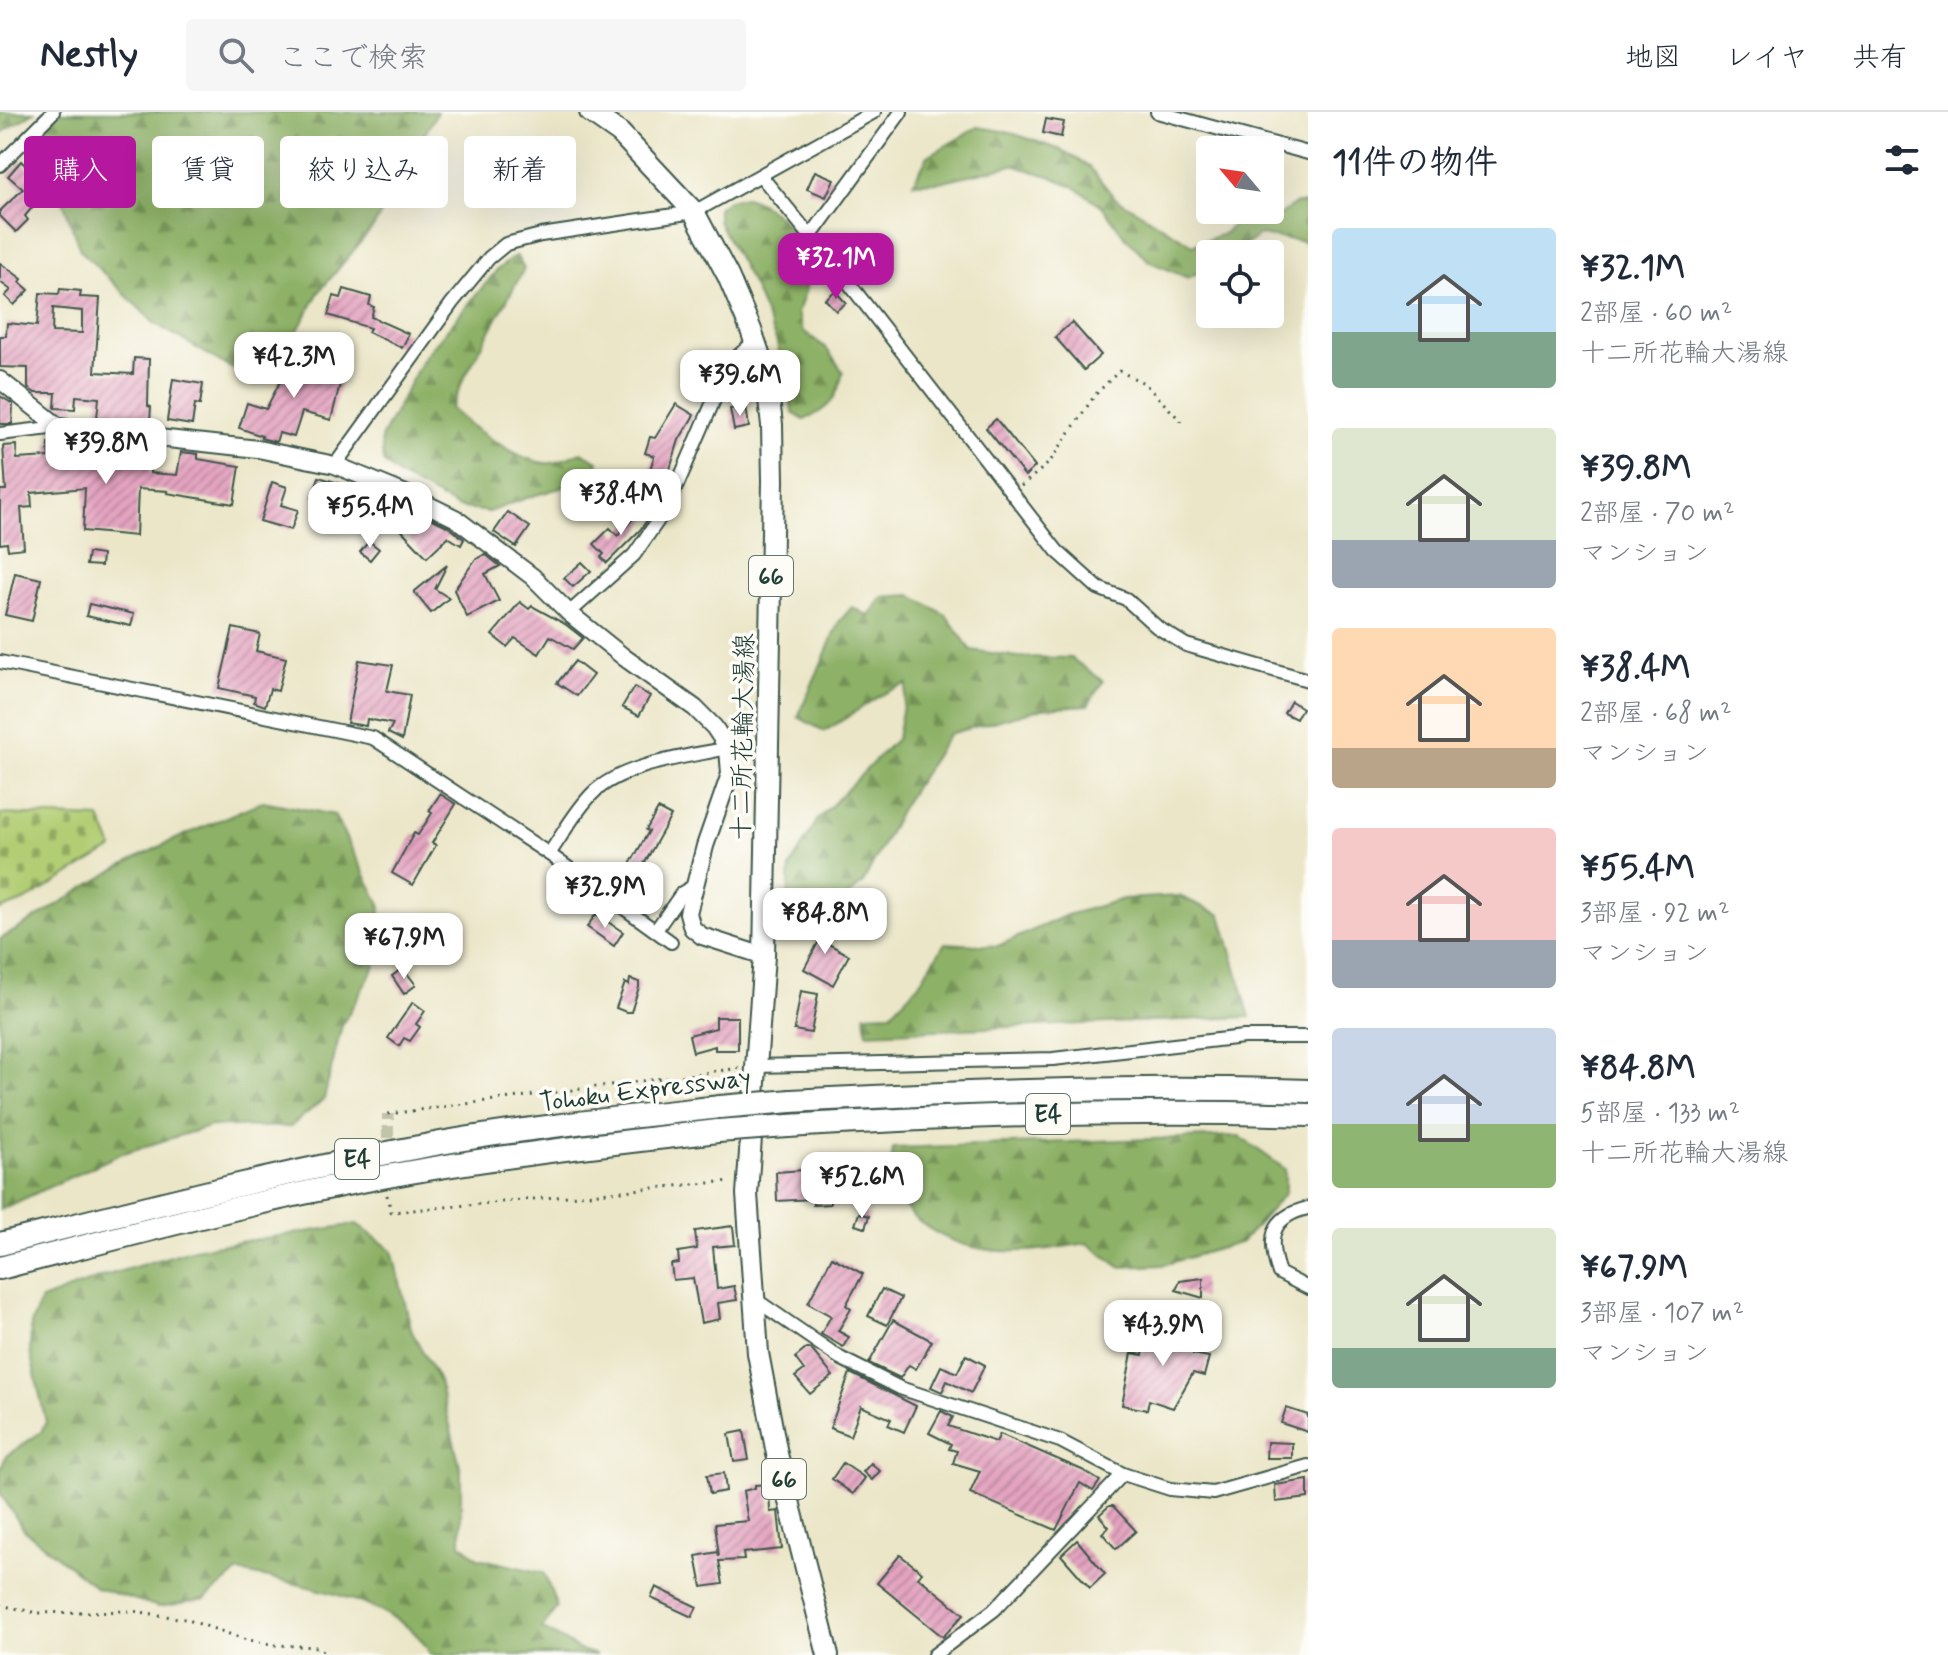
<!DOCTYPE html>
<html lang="ja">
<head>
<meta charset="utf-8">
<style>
	:root { --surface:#fff; --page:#f6f6f7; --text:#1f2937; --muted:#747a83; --line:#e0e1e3; --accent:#b5179e }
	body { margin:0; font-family:Mynerve,"Klee One",sans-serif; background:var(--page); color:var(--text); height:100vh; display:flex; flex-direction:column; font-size:30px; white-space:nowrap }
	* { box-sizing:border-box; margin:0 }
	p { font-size:26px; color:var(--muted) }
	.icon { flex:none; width:44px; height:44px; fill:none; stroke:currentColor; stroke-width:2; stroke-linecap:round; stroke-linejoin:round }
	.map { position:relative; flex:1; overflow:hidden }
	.drawer { display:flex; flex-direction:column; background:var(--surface); width:640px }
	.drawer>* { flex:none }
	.top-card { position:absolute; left:24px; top:24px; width:760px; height:72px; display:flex; gap:16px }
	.needle { width:52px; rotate:299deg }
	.controls { position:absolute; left:1196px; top:24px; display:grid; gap:16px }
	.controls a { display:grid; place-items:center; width:88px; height:88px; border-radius:8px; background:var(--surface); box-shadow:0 8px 32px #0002; font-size:40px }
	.price { position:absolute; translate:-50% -68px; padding:0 18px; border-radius:16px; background:#fff; color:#222; font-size:26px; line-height:52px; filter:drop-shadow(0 2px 4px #0008) }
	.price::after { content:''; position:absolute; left:50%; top:48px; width:24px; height:18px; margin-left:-12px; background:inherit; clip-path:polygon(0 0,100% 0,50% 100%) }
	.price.selected { background:var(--accent); color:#fff }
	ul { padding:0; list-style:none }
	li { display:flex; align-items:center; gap:24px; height:200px; padding:0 24px }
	li span { display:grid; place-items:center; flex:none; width:224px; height:160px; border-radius:8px; color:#555 }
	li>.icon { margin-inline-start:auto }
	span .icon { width:96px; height:96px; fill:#fffc; stroke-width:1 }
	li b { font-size:34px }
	h2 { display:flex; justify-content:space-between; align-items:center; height:96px; padding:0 24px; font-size:34px }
	.chip { padding:0 28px; border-radius:8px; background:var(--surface); box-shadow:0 8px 32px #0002; font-size:28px; line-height:72px }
	.chip.selected { background:var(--accent); color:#fff }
	header { display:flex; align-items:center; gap:48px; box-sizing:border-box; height:112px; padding:0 40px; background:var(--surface); border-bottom:2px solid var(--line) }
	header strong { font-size:38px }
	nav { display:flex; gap:44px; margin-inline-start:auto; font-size:28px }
	.search { width:560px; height:72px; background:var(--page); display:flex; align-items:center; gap:20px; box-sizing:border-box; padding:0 28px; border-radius:8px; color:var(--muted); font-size:30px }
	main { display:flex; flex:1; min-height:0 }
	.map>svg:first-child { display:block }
</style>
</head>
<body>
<header>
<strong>Nestly</strong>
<div class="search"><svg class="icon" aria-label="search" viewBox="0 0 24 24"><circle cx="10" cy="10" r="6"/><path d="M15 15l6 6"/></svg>ここで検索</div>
<nav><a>地図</a><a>レイヤ</a><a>共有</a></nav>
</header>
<main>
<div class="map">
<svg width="1308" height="1543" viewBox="0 0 1308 1543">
	<defs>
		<pattern id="forest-firs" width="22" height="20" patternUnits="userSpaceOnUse" patternTransform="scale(2)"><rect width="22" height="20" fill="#8db166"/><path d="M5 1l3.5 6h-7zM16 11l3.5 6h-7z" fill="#739155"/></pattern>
		<pattern id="cemetery-stones" width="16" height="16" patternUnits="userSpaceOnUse" patternTransform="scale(2)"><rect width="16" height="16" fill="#b2ce74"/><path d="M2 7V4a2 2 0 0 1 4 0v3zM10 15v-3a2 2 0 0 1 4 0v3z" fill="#90a860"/></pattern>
		<pattern id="building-hatch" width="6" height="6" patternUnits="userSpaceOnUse" patternTransform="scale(2)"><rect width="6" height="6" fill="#e4a3c0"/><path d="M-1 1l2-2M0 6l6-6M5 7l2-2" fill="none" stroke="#b8869d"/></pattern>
	</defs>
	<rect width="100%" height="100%" fill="#fdfcf7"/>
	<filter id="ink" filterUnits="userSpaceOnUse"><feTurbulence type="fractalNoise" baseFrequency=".0125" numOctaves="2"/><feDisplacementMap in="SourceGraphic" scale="16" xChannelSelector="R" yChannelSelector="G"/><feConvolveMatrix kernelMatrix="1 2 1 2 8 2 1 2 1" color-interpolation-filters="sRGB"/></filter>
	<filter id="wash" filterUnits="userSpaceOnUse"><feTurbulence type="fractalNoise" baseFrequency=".006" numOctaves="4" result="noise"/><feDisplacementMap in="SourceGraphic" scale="32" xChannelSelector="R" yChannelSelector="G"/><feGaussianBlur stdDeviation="1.8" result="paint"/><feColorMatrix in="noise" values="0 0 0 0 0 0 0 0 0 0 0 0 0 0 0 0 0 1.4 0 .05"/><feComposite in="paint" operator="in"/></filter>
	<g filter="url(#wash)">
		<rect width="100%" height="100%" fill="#ebe6c8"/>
		<g fill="url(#forest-firs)" stroke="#56774d" stroke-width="2">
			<polygon points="0,0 34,0 0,22"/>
			<polygon points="42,0 437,0 374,114 319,180 298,218 264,267 231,256 154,211 80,138 56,68"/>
			<polygon points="978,15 1009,20 1061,38 1089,54 1114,85 1193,133 1223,122 1244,104 1272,108 1297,91 1308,92 1308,130 1259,123 1233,142 1210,142 1210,154 1188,166 1150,150 1125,125 1102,94 1073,74 1049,64 1013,53 939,70 913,71 928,44"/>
			<path d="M 745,85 C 767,90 797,118 806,139 C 813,158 805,184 797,201 L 802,218 L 826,236 L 843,260 C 837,287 830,297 804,308 L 793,301 L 776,228 L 753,174 L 718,109 L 718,96 L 728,88 Z"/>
			<path d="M 516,143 L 524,157 L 463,268 L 451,296 C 468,314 526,354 551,351 C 561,350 572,343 581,340 L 598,349 L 592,367 L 529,385 L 489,400 L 457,395 L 399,364 L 383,350 L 381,326 L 424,245 L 497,158 Z"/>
			<path d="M 911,483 L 946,503 L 971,538 L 1018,545 L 1071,546 L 1103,569 L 1088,593 L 1043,596 L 949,622 L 902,695 L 863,771 L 819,808 L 788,785 L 790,755 L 818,707 L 897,626 L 907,572 C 876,581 852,605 824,619 L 798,605 L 839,510 L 852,495 L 869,504 L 882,485 Z"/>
			<path d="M 263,689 L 334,703 L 381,794 L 375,854 L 342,913 L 324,987 L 290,1015 L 211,1014 L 120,1042 L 0,1098 L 0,827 C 35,808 67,786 101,766 C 152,735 209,713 263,689 Z"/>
			<polygon points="1179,784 1221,803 1250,905 867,921 865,902 891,901 918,873 945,831 998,834 1067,803 1123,787"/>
			<path d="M 1239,1024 L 1285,1057 L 1285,1081 L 1242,1130 L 1163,1153 L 1120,1155 L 1087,1131 C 1029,1141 972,1149 921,1111 C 909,1102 898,1086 888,1074 L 893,1036 Z"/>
			<path d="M 357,1112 L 392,1138 L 412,1220 L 439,1269 L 461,1358 L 461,1432 L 478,1446 L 544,1461 L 557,1495 L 542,1516 L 580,1538 L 596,1543 L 430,1543 C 411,1490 288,1470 238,1460 L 205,1487 L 159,1495 L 97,1476 L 24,1418 L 0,1381 L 0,1360 L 6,1344 L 41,1320 L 46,1310 L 30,1240 L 31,1212 L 41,1188 L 101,1165 L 194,1137 Z"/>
		</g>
		<polygon fill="url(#cemetery-stones)" stroke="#688654" stroke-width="2" points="0,702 100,706 113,736 26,788 0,798"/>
		<g id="blocks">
			<g fill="url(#building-hatch)" fill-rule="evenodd">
				<polygon points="1046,7 1064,10 1061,25 1043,21"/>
				<polygon points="21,49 48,76 25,104 28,108 16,120 0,104 0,99 23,77 8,64"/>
				<polygon points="815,59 834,67 826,85 807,77"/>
				<polygon points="0,151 22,167 20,170 29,178 14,193 5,184 11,178 0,170"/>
				<path d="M 60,177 L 81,179 L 80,185 L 100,186 L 95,260 L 133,262 L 134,246 L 149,247 L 148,294 L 151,295 L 150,310 L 97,306 L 99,286 L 76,284 L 75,297 L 55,296 L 56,281 L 35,281 L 28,276 L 28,256 L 0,255 L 0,224 L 6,224 L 7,211 L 37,214 L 40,181 L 59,182 ZM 53,196 L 82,199 L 82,221 L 52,220 Z"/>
				<polygon points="344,177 371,185 369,193 374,195 371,205 409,222 402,236 368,220 370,216 328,203 334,184 341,186"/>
				<polygon points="835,179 846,191 836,199 825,187"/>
				<polygon points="1072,210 1101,243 1084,258 1055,225"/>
				<polygon points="304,234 315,242 306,254 342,264 331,308 302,300 294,325 279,321 276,330 261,326 262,324 239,316 247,291 266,297 284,262"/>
				<polygon points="173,267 203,272 200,293 195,292 192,313 167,309"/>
				<polygon points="0,284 13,292 12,312 0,312"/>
				<polygon points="676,292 694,303 679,328 667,367 653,395 641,388 654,364 649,362 654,344 645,341 650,325 655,326"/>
				<polygon points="746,294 749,315 734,318 730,297"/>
				<polygon points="996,307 1035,355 1025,364 986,316"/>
				<polygon points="68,330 69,352 93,353 102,335 125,347 125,333 152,336 150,361 177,363 181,340 198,342 198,347 240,354 234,392 167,381 168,379 138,377 136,424 83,419 85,376 31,381 32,395 21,396 24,436 8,438 7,431 0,432 0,378 6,378 3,334 16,333 17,347 49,345 48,331"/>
				<polygon points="319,365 357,377 358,374 400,391 449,415 464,427 461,433 448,425 427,445 387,403 378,414 344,401 343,403 329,399 331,393 312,386"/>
				<polygon points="272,370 287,375 281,393 298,398 291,418 260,409"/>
				<polygon points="641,397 650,404 640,418 607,451 601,445 604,442 594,432 610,416 618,424"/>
				<polygon points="508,400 530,415 516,435 494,420"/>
				<polygon points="369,429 379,437 370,448 360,440"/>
				<polygon points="88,441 102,443 101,454 86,453"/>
				<polygon points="485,442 500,454 485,462 499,489 467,505 454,478 475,448"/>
				<polygon points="582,450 591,459 573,475 564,466"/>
				<polygon points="447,453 435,477 449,486 431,501 414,480"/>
				<polygon points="15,461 41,467 32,509 5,503"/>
				<polygon points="520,490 529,497 532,494 565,512 583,526 573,537 550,524 539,542 515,526 507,535 492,523"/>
				<polygon points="89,492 134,502 131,514 86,504"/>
				<polygon points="233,516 260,522 256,539 286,546 278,579 270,577 265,594 254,590 255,584 219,576"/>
				<polygon points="359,548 393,553 387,579 410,583 402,628 388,621 393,612 367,607 366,614 347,611"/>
				<polygon points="575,549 593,563 577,584 557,571"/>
				<polygon points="634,575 650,584 639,604 622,595"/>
				<polygon points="1291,589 1302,596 1296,607 1284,601"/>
				<polygon points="440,682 456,692 432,731 436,733 413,773 392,761 414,721 418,723 432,701 429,699"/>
				<polygon points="658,697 671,704 629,779 618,773 649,719 646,718"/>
				<polygon points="596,802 623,820 614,834 587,815"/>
				<polygon points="809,810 831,817 828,830 821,828 849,843 833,873 804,857 820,827 805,823"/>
				<polygon points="403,856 416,873 404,882 392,864"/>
				<polygon points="630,867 639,870 639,875 631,900 626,900 616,896 625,871 629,873"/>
				<polygon points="801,879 818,882 811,921 794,918"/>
				<polygon points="413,890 425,899 416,912 420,915 410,929 404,926 399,934 388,926"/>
				<polygon points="716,905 738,905 738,938 715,938 715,934 693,940 689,923 716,916"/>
				<polygon points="846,1055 848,1083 830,1084 830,1092 813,1093 813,1087 777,1089 776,1060"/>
				<polygon points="859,1101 869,1104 865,1116 855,1113"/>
				<polygon points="733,1114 735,1133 713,1135 717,1177 734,1174 737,1188 718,1191 720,1207 701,1211 693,1166 673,1168 671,1152 679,1151 678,1140 697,1137 695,1119"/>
				<polygon points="832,1145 863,1162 846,1193 851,1197 838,1219 849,1225 843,1235 821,1222 831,1204 808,1191"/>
				<polygon points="1203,1166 1203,1186 1176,1178 1180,1169"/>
				<polygon points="882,1177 901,1186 887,1213 868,1204"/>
				<polygon points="893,1208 932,1229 916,1257 909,1253 900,1266 869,1251"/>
				<polygon points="1150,1212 1198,1224 1193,1242 1209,1245 1204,1264 1193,1261 1173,1296 1149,1288 1147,1298 1122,1293 1132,1241 1143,1243"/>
				<polygon points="806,1237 811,1237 833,1264 810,1282 795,1265 804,1258 795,1246"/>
				<polygon points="966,1243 985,1253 971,1281 947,1269 942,1280 931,1275 941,1254 957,1261"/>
				<polygon points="850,1261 916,1294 904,1320 888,1313 891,1307 861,1294 850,1324 830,1316"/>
				<polygon points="1286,1296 1308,1303 1308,1320 1281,1311"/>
				<polygon points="941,1299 953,1305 948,1314 996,1330 1000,1322 1082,1358 1100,1369 1093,1379 1080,1371 1056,1418 970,1381 980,1359 953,1351 957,1339 949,1337 951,1332 929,1321"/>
				<polygon points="744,1319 749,1348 734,1350 729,1322"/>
				<polygon points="1267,1330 1292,1331 1292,1346 1266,1346"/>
				<polygon points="843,1351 865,1366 853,1382 832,1367"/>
				<polygon points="871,1351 880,1359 872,1368 863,1360"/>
				<polygon points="724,1361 726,1379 710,1382 707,1363"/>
				<polygon points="1308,1368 1308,1386 1276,1390 1275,1373"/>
				<polygon points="769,1372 770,1400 778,1399 782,1437 743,1441 744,1448 719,1449 723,1472 702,1475 696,1444 718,1440 719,1444 715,1412 748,1409 743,1379 755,1376 755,1373"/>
				<polygon points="1109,1394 1113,1394 1136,1419 1116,1437 1102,1421 1109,1415 1099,1403"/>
				<polygon points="1077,1428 1105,1462 1090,1476 1061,1443"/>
				<polygon points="900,1443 922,1460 918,1465 964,1502 943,1525 877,1471"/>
				<polygon points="656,1475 697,1495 692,1505 651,1486"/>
			</g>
		</g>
	</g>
	<g filter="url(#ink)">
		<use href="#blocks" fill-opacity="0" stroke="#3e564a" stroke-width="2"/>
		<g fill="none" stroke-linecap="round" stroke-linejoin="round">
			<polyline stroke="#c2c4aa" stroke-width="12" stroke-dasharray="12 6" stroke-linecap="butt" points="388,1044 388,1002"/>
			<g stroke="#3e564a" stroke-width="16">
				<g id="minor">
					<polyline points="1157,0 1308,41"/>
					<polyline points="0,53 53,0"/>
					<polyline points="761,64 848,170 1057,439 1098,476 1126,487 1157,515 1186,533 1308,568"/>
					<polyline points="810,125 901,0"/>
					<polyline points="0,322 59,315"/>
					<polyline points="335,353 452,191 489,146 506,132 541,123 694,100 874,0"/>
					<polyline points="569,501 634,443 668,394 730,251 755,229"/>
					<polyline points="0,550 373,626 549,742 671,830"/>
					<path d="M 549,742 C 563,722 575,699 593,681 C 624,651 688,645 728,636"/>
					<polyline points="656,818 682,781 694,774"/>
					<polyline points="757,954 1053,947 1243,925 1308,925"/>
					<path d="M 1308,1096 C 1270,1105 1267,1127 1279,1161 L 1308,1176"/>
					<polyline points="756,1188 840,1246 900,1276 1060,1329 1123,1362 1170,1377 1213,1381 1308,1354"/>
					<polyline points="934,1543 994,1498 1123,1362"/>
				</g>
			</g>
			<g stroke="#3e564a" stroke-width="20">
				<polyline id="tertiary" points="0,268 59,315 258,337 335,353 408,383 455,406 533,465 569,501 625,546 695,596 714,615 728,636 730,662 705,734 688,801 692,816 702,824 764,844"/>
			</g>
			<g stroke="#3e564a" stroke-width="24">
				<polyline id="primary" points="590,0 620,21 694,100 728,164 751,218 766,262 772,313 773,369 764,844 747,1082 758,1241 777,1342 828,1543"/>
			</g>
			<g stroke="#3e564a" stroke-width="26">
				<g id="motorway">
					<path d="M 791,989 C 963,980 1135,973 1308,979"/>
					<path d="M 788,1014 C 961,1004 1134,997 1308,1003"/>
					<path d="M 0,1132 C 139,1097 278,1061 419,1035 C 519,1016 620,1006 720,995"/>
					<path d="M 0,1156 C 141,1120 283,1081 428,1057 C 524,1041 621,1030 718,1019"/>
				</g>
			</g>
			<g stroke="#3e564a" stroke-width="3" stroke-dasharray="2 6" stroke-linecap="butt">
				<polyline points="1021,374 1049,351 1095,283 1119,259 1144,271 1183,311"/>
				<polyline points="388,1002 741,956"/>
				<polyline points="387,1083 391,1100 731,1069"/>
				<polyline points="0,1493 37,1501 133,1499 185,1507 244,1527 275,1533 318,1535 329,1543"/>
			</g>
			<use href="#minor" stroke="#fff" stroke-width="12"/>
			<use href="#tertiary" stroke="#fff" stroke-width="16"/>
			<use href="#primary" stroke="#fff" stroke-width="20"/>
			<use href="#motorway" stroke="#fff" stroke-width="22"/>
			<g stroke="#3e564a" stroke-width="26" stroke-linecap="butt">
				<g id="motorway-bridge">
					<polyline points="720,995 791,989"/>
					<polyline points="718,1019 788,1014"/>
				</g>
			</g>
			<use href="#motorway-bridge" stroke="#fff" stroke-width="22"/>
		</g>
	</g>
	<g text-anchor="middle" stroke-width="7" stroke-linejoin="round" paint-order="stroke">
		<g fill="#fdfcf7" stroke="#62766e" stroke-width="2">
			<rect x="749" y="444" width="44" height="40" rx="6"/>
			<rect x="1026" y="982" width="44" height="40" rx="6"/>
			<rect x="335" y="1027" width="44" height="40" rx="6"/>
			<rect x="762" y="1347" width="44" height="40" rx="6"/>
		</g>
		<g font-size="24" font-weight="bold" fill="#1f3d34">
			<text x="771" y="472">66</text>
			<text x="1048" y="1010">E4</text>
			<text x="357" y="1055">E4</text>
			<text x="784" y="1375">66</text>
		</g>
		<g font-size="26" fill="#1f3d34" stroke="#fdfcf7">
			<text transform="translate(742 625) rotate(-89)" y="9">十二所花輪大湯線</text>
			<text transform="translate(645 977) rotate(-7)" y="9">Tohoku Expressway</text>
		</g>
	</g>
</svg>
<div class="controls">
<a><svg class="needle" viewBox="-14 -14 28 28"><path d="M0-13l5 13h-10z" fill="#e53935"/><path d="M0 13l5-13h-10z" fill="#747a83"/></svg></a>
<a><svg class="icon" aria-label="locate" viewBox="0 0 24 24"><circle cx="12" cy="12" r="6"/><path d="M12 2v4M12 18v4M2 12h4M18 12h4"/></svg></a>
</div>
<b class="price selected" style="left:836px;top:189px">¥32.1M</b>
<b class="price" style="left:294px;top:288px">¥42.3M</b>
<b class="price" style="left:740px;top:306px">¥39.6M</b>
<b class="price" style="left:106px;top:374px">¥39.8M</b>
<b class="price" style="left:621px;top:425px">¥38.4M</b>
<b class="price" style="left:370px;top:438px">¥55.4M</b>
<b class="price" style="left:605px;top:818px">¥32.9M</b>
<b class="price" style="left:825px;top:844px">¥84.8M</b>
<b class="price" style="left:404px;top:869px">¥67.9M</b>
<b class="price" style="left:862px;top:1108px">¥52.6M</b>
<b class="price" style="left:1163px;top:1256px">¥43.9M</b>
<div class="top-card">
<a class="chip selected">購入</a>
<a class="chip">賃貸</a>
<a class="chip">絞り込み</a>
<a class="chip">新着</a>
</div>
</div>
<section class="drawer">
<h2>11件の物件<svg class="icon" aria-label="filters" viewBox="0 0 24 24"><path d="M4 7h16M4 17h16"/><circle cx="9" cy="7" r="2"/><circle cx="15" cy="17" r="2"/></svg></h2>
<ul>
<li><span style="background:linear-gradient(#bfe0f5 65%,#7fa58c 0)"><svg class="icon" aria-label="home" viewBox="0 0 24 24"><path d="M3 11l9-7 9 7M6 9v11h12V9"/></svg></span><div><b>¥32.1M</b><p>2部屋 · 60 m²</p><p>十二所花輪大湯線</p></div></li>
<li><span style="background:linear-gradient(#dfe7d0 70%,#9aa5b1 0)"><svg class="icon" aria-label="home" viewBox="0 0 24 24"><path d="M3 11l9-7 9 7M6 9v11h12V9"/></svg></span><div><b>¥39.8M</b><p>2部屋 · 70 m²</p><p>マンション</p></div></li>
<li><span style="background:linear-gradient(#ffd9b3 75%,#b9a48a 0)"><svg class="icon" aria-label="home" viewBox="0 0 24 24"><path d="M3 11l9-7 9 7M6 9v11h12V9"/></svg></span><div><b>¥38.4M</b><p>2部屋 · 68 m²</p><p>マンション</p></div></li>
<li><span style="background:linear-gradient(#f6c9c9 70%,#9aa5b1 0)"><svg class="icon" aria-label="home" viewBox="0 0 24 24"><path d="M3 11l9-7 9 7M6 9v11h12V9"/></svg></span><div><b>¥55.4M</b><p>3部屋 · 92 m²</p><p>マンション</p></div></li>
<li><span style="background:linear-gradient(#c9d6e8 60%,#8fb573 0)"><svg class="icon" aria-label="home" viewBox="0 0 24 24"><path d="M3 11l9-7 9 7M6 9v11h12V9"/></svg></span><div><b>¥84.8M</b><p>5部屋 · 133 m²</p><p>十二所花輪大湯線</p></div></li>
<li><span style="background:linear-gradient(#dfe7d0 75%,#7fa58c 0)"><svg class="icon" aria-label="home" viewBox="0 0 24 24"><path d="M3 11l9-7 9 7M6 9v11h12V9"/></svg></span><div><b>¥67.9M</b><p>3部屋 · 107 m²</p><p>マンション</p></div></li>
</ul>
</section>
</main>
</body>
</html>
